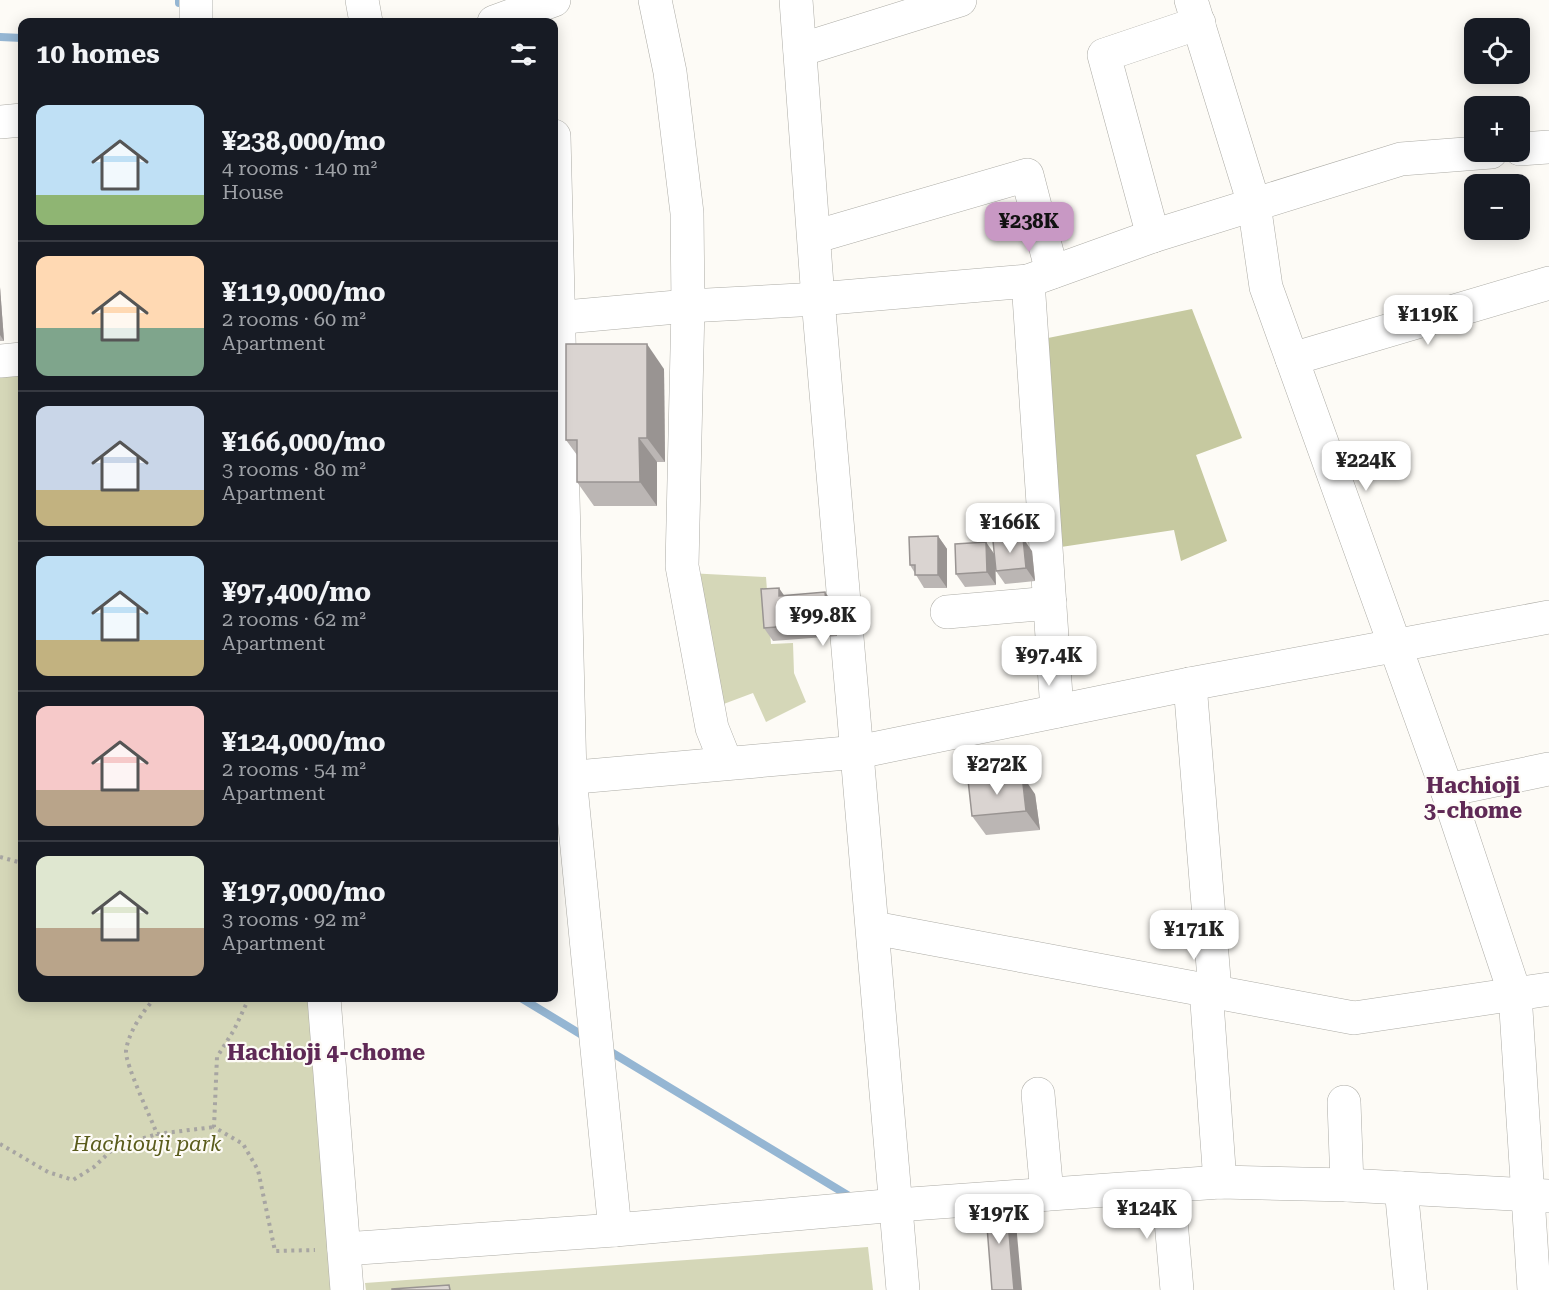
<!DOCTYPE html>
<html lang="en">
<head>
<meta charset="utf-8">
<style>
	:root { --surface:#171b24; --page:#242831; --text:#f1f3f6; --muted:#9ea1a6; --line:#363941; --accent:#c898c4 }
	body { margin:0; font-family:"Roboto Serif",serif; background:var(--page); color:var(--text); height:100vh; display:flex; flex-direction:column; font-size:22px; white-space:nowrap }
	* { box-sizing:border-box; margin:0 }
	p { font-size:20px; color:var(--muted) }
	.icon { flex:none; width:33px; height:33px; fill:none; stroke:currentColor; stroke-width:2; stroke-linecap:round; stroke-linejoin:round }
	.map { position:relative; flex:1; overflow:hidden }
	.sheet { position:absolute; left:18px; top:18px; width:540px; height:984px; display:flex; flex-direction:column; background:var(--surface); border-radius:12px; box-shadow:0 3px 15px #0003 }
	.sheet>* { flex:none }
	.controls { position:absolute; left:1464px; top:18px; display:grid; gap:12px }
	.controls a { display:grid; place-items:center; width:66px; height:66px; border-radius:12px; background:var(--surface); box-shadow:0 3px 15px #0003; font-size:30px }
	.price { position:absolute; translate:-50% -51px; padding:0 14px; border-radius:12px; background:#fff; color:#222; font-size:20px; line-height:39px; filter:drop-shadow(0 2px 3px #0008) }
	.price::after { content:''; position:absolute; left:50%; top:36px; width:18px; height:14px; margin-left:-9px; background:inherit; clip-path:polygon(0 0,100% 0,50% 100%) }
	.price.on { background:var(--accent); color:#111 }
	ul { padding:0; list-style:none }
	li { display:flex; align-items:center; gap:18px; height:150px; padding:0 18px }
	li+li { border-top:2px solid var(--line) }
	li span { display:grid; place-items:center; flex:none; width:168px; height:120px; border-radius:12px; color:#555 }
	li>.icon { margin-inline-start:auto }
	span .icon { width:72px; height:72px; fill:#fffc; stroke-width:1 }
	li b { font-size:26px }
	h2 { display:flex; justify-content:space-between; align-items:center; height:72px; padding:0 18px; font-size:26px }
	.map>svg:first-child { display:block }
</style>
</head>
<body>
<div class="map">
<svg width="1549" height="1290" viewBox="0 0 1549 1290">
	<rect width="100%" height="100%" fill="#fdfbf6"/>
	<g fill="#d5d7b8">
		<polygon points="22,368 22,998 310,998 334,1290 0,1290 0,370"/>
		<polygon points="688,573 766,577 771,644 793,643 794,673 806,702 766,722 753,693 713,708"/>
		<polygon points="868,1247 873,1290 366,1290 365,1283"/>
	</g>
	<polygon fill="#c6c9a0" points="1192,309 1242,438 1196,455 1227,541 1181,561 1174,530 1061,547 1043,339"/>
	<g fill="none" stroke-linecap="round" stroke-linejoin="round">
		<g stroke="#95b6d3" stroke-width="8">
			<polyline points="179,0 179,3"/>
			<polyline points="0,37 22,38"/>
			<polyline points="521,998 587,1038"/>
			<polyline points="606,1049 854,1199"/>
		</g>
		<g stroke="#adaca6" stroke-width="34">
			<g id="minor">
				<polyline points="196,0 196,22"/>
				<polyline points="362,0 366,22"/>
				<polyline points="655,0 670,72 687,213 688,306 682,566 712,728 726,763"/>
				<polyline points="796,0 818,299 903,1290"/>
				<polyline points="1191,0 1254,204 1266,287 1447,790 1515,994 1534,1290"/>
				<polyline points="494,22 554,0"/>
				<polyline points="800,50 960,0"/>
				<polyline points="0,122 22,120"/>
				<polyline points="554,136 570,777 615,1230"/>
				<polyline points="1520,149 1549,147"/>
				<polyline points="1153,236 1104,55 1199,23"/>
				<polyline points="814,237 1027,175 1052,272"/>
				<polyline points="1028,281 1057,711"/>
				<polyline points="554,318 688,306 818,299 1028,281 1153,236 1401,159 1491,152"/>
				<polyline points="1292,359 1549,283"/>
				<polyline points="0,361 22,359"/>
				<polyline points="947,612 1050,603"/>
				<polyline points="1190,684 1215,991"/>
				<polyline points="554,779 858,752 1190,684 1549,617"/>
				<polyline points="1447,790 1549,769"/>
				<polyline points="874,928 1354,1018 1549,989"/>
				<polyline points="1206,989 1220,1182"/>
				<polyline points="324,998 347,1290"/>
				<polyline points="1038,1094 1047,1194"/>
				<polyline points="1344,1102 1347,1185"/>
				<polyline points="1168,1186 1177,1290"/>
				<polyline points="1401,1188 1411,1290"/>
				<polyline points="344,1249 615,1230 897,1205 1220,1182 1347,1185 1548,1196"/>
			</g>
		</g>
		<g stroke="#a7a5a2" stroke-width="4" stroke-dasharray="3 4.5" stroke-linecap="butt">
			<polyline points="0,857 22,863"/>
			<path d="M 155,998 C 143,1011 128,1033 126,1051 C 125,1064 151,1118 157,1134 L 214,1127"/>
			<polyline points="249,998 234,1030 217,1057 214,1127 243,1144 258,1170 275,1251 315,1250"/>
			<polyline points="0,1144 48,1172 73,1180 94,1167 115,1147 157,1134"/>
		</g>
		<use href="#minor" stroke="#fff" stroke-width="33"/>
	</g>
	<g fill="#bbb6b4">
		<polygon points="0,287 4,341 0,341"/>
		<polygon points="664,369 665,462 657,462 657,506 594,506 577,482 577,455 566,440"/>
		<polygon points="938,536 947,549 947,588 924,588 910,565"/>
		<polygon points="986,542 996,585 965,587 956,574"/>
		<polygon points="1032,551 1035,581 1005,584 996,571"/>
		<polygon points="825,592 834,605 837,636 773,641 764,628 784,596"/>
		<polygon points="1035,794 1040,830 986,835 972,816"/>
	</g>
	<g fill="#999492">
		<polygon points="0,287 4,341 0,335"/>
		<polygon points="647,344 664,369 665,462 647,438"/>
		<polygon points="639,438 657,462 657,506 640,482"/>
		<polygon points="938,536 947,549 947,588 938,575"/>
		<polygon points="1023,538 1032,551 1035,581 1026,568"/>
		<polygon points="986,542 995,555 996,585 987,572"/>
		<polygon points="779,588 788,601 779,596"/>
		<polygon points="825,592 834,605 837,636 828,623"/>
		<polygon points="1022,775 1035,794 1040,830 1026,811"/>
		<polygon points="1006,1199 1015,1212 1022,1290 1014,1290"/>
	</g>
	<g fill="#dad4d1" stroke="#999492" stroke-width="1.5">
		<polygon points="566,344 647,344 647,438 639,438 640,482 577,482 577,440 566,440"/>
		<polygon points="938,536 938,575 915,575 915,565 910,565 909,537"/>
		<polygon points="1023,538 1026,568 996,571 993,541"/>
		<polygon points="986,542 987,572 956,574 955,544"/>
		<polygon points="779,588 779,596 825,592 828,623 764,628 761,589"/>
		<polygon points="1022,775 1026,811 972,816 968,780"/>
		<polygon points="1006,1199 1014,1290 992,1290 985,1201"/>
		<polygon points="449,1285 450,1290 392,1290 392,1289"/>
	</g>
	<g text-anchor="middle" stroke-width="4.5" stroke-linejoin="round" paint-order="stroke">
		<g font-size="21" font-style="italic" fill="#5a5c1c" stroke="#fdfbf6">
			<text x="147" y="1151">Hachiouji park</text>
		</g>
		<g font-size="22" font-weight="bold" fill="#5f2956" stroke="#fdfbf6">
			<text x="1473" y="793">Hachioji<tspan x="1473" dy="25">3-chome</tspan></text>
			<text x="326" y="1060">Hachioji 4-chome</text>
		</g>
	</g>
</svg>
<div class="controls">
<a><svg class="icon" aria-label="locate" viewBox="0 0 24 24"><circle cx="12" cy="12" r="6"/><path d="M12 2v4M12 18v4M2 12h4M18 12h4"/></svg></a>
<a>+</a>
<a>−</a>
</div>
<b class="price on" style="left:1029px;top:253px">¥238K</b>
<b class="price" style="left:1428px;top:346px">¥119K</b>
<b class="price" style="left:1366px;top:492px">¥224K</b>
<b class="price" style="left:1010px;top:554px">¥166K</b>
<b class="price" style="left:823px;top:647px">¥99.8K</b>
<b class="price" style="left:1049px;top:687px">¥97.4K</b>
<b class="price" style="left:997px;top:796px">¥272K</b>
<b class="price" style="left:1194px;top:961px">¥171K</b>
<b class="price" style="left:1147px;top:1240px">¥124K</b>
<b class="price" style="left:999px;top:1245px">¥197K</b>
<section class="sheet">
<h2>10 homes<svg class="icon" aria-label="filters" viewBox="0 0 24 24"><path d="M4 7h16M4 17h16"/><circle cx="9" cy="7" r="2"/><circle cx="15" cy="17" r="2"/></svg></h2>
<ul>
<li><span style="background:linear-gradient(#bfe0f5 75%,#8fb573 0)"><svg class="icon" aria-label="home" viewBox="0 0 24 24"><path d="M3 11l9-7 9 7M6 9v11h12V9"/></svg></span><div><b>¥238,000/mo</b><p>4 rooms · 140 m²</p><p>House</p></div></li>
<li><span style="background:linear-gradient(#ffd9b3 60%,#7fa58c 0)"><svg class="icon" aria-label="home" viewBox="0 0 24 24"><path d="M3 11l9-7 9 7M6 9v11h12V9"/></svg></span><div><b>¥119,000/mo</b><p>2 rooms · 60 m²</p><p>Apartment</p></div></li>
<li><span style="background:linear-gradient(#c9d6e8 70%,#c2b280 0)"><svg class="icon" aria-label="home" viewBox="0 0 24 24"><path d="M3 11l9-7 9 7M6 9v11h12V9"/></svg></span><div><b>¥166,000/mo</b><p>3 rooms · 80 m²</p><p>Apartment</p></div></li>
<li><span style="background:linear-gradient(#bfe0f5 70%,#c2b280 0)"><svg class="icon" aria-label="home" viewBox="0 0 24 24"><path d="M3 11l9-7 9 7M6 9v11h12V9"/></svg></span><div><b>¥97,400/mo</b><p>2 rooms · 62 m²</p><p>Apartment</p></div></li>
<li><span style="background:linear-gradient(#f6c9c9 70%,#b9a48a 0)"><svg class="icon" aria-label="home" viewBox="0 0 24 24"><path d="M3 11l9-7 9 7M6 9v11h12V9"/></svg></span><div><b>¥124,000/mo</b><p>2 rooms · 54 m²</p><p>Apartment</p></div></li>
<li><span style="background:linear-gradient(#dfe7d0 60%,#b9a48a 0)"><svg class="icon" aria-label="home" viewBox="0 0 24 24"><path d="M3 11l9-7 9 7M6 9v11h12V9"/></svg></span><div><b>¥197,000/mo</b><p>3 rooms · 92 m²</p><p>Apartment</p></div></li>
</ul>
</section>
</div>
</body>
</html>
